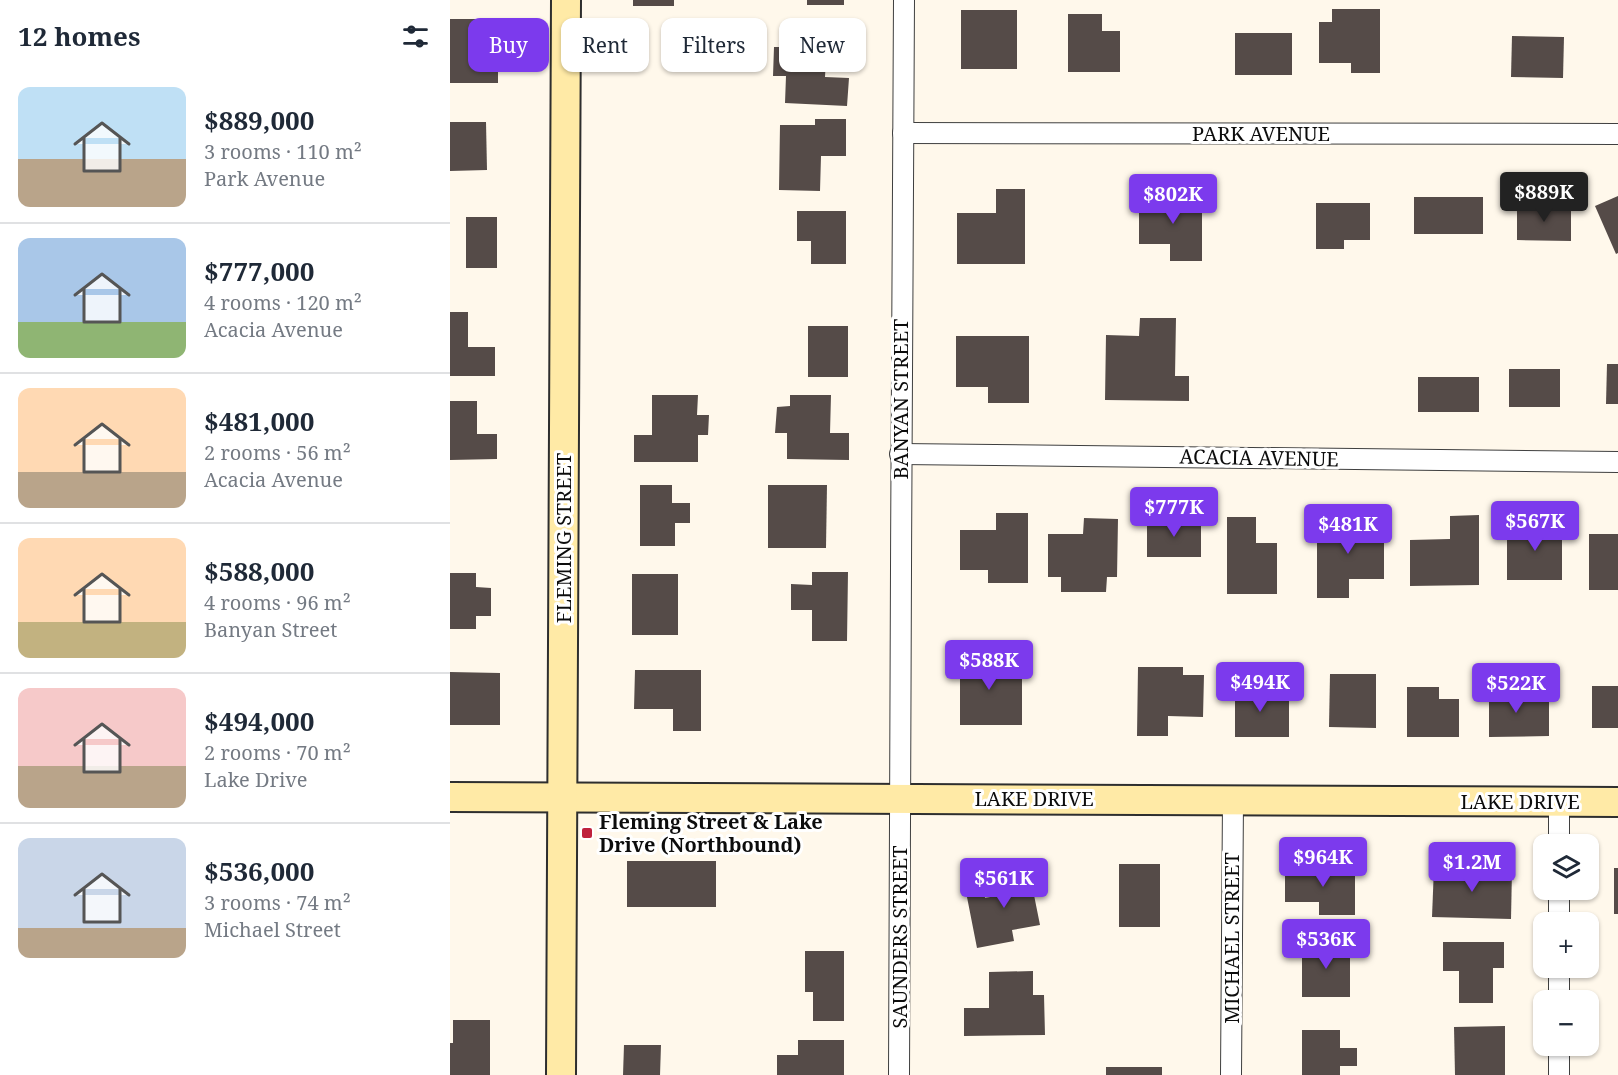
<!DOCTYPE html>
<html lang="en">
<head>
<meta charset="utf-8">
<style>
	:root { --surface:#fff; --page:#f6f6f7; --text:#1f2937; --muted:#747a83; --line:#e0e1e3; --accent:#7c3aed }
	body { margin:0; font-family:"Noto Serif",serif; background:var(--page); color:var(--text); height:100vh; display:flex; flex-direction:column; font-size:22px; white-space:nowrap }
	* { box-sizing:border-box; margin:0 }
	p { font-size:20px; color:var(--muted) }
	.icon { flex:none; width:33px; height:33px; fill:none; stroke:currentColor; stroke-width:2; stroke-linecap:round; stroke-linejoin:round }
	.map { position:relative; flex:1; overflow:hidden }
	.sheet { display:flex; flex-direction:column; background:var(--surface); width:450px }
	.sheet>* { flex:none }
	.banner { position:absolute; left:18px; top:18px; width:570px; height:54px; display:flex; gap:12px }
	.tools { position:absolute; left:1083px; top:834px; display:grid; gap:12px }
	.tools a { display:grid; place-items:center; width:66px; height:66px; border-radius:12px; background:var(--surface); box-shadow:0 2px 4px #0004; font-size:30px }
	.price { position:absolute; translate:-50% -51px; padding:0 14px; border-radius:6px; background:var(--accent); color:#fff; font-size:20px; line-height:39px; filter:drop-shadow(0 2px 3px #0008) }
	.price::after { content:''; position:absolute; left:50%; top:36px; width:18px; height:14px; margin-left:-9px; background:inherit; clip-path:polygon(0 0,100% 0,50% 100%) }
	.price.selected { background:#222; color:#fff }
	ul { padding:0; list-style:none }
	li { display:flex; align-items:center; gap:18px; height:150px; padding:0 18px }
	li+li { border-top:2px solid var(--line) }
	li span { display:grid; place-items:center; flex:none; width:168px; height:120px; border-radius:12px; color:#555 }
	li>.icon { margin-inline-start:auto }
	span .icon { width:72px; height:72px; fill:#fffc; stroke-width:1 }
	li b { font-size:26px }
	h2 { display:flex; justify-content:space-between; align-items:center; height:72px; padding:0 18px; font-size:26px }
	.chip { padding:0 21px; border-radius:12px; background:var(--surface); box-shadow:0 2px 4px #0004; font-size:21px; line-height:54px }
	.chip.selected { background:var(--accent); color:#fff }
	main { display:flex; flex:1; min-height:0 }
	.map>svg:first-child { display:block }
</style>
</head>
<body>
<main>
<section class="sheet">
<h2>12 homes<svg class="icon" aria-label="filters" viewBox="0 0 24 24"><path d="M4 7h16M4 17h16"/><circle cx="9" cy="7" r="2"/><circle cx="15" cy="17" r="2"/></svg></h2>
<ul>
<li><span style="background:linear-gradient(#bfe0f5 60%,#b9a48a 0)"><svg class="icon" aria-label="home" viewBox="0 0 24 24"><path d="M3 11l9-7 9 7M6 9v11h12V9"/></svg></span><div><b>$889,000</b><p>3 rooms · 110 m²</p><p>Park Avenue</p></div></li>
<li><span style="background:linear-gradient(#a9c7e8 70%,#8fb573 0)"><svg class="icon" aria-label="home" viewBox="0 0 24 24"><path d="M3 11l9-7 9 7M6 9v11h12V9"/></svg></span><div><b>$777,000</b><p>4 rooms · 120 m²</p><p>Acacia Avenue</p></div></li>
<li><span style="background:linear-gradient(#ffd9b3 70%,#b9a48a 0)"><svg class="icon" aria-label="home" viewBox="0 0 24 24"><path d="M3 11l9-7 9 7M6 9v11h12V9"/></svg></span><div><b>$481,000</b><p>2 rooms · 56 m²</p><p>Acacia Avenue</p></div></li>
<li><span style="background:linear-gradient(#ffd9b3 70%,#c2b280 0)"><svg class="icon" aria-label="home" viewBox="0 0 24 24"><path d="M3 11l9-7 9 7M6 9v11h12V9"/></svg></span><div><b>$588,000</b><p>4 rooms · 96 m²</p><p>Banyan Street</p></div></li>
<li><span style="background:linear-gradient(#f6c9c9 65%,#b9a48a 0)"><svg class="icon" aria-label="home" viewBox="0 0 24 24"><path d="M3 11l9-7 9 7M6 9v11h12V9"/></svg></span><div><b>$494,000</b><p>2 rooms · 70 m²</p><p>Lake Drive</p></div></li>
<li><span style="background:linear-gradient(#c9d6e8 75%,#b9a48a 0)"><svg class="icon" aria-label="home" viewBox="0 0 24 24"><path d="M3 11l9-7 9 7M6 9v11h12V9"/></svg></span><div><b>$536,000</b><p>3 rooms · 74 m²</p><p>Michael Street</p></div></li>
</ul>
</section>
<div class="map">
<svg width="1168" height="1075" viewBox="0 0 1168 1075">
	<rect width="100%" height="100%" fill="#fff8eb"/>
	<g fill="#554b48">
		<rect x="183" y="0" width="41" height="6"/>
		<rect x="357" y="0" width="37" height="5"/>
		<polygon points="882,9 930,9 930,73 901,73 901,63 869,63 869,22 882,22"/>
		<rect x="511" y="10" width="56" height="59"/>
		<polygon points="618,14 652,14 652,31 670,31 670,72 618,72"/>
		<polygon points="0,19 28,19 28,56 48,56 48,83 0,83"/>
		<rect x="785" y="33" width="57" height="42"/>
		<polygon points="1062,36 1114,37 1113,78 1061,77"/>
		<polygon points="338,37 377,39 375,77 399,78 397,106 335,103 336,76 323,76 324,47 337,47"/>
		<polygon points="365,119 396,119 396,156 371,156 370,191 329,190 330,125 365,125"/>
		<polygon points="0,122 36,122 37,170 0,171"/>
		<polygon points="546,189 575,189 575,264 507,264 507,213 546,213"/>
		<polygon points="689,196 752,196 752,261 720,261 720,244 689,244"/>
		<polygon points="1168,196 1168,253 1166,254 1145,206"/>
		<rect x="964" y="197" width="69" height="37"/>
		<polygon points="866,203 920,203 920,240 894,240 894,249 866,249"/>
		<polygon points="1067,205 1121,206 1121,241 1067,240"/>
		<polygon points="347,211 396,211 396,264 361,264 361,241 347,241"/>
		<rect x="16" y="217" width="31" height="51"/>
		<polygon points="0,312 18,312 18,347 45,347 45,376 0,376"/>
		<polygon points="690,318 726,318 725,376 739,376 739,401 655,400 656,335 689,336"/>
		<rect x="358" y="326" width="40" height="51"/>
		<polygon points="506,336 579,336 579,403 538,403 538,387 506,387"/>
		<polygon points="1157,364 1168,364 1168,404 1156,404"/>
		<rect x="1059" y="369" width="51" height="38"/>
		<rect x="968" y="377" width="61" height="35"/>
		<polygon points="202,395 248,395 247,415 259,415 258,435 248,435 248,462 184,462 184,435 202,435"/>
		<polygon points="340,395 381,395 380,433 399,433 399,460 337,459 337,433 325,433 327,407 340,406"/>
		<polygon points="0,401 27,401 27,434 47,434 47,459 0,460"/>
		<polygon points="190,485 222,485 222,503 240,503 240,523 225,523 225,546 190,546"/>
		<polygon points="318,485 377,485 376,548 318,548"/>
		<polygon points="546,513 578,513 578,583 538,583 538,570 510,570 510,530 546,530"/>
		<polygon points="1029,515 1029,585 960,586 960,540 1000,539 1000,516"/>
		<polygon points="777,517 806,517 806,543 827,543 827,594 777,594"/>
		<polygon points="634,518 668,519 667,577 657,577 656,592 611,592 611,577 598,577 598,534 633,534"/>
		<rect x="697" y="518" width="54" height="39"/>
		<polygon points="867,521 934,521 934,579 899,579 899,598 867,598"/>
		<rect x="1057" y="523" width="55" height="57"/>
		<rect x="1139" y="534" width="29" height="56"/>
		<polygon points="362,572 398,572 397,641 362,641 362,610 341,610 341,584 362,585"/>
		<polygon points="0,573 26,573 26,587 41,588 41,616 26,616 26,629 0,629"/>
		<rect x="182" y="574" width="46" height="61"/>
		<polygon points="510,648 535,648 535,666 572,666 572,725 510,725"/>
		<polygon points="688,667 733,667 733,675 754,675 753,717 718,716 718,736 687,736"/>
		<polygon points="185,670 251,670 251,731 223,731 223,709 184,709"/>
		<polygon points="0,672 50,673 50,725 0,725"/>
		<polygon points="880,674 926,674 926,728 879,727"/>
		<polygon points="1039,683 1066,683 1066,702 1099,702 1099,736 1039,737"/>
		<polygon points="785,686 817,686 817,697 839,697 839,737 785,737"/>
		<rect x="1142" y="686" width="26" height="42"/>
		<polygon points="957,687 989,687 989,699 1009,699 1009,737 957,737"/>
		<rect x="177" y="861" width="89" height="46"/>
		<rect x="669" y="864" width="41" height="63"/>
		<polygon points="578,865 590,925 562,930 564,941 527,948 516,892 534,889 535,898 556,894 551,870"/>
		<polygon points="835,867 905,867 905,915 869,915 869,902 835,902"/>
		<polygon points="984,867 1062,870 1061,919 982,917"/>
		<rect x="1164" y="868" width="4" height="46"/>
		<polygon points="993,942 1054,942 1054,968 1043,968 1043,1003 1009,1003 1009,971 993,971"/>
		<rect x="852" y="944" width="48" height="53"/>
		<polygon points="355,951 394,951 394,1021 363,1021 363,992 355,992"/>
		<polygon points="583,971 583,995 594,995 595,1035 514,1036 514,1008 539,1008 539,972"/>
		<polygon points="3,1020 40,1020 40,1075 0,1075 0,1043 3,1043"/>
		<polygon points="1055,1026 1055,1075 1005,1075 1004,1027"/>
		<polygon points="852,1030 890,1030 890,1048 907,1048 907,1066 890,1066 890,1075 852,1075"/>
		<polygon points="348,1040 394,1040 394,1075 327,1075 327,1055 348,1055"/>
		<polygon points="174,1045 211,1045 210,1075 173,1075"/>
		<rect x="656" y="1067" width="56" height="8"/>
	</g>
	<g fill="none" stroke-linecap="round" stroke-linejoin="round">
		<g stroke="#3f3f3f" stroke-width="22">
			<g id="street">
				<polyline points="453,133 1168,134"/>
				<polyline points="450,454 1168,462"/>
				<polyline points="1109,844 1109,802"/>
				<polyline points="1109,922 1109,890"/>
				<polyline points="1109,1000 1109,968"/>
				<path d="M 449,1075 C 451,717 451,358 454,0"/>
				<polyline points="781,1075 783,800"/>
				<polyline points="1109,1075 1109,1046"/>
			</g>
		</g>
		<g stroke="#2e2e2e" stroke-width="32">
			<g id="secondary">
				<polyline points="0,797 1168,802"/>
				<polyline points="111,1075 116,0"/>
			</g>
		</g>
		<use href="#street" stroke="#fff" stroke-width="20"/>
		<use href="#secondary" stroke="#ffeaa6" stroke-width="28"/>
	</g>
	<rect fill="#bf213d" stroke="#fff" stroke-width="2" x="131" y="827" width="12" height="12" rx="3"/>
	<g text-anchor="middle" stroke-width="6" stroke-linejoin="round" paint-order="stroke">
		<g font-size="20" fill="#0c0c0c" stroke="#fff">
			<text x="811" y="141">PARK AVENUE</text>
			<text transform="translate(451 399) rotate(-90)" y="7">BANYAN STREET</text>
			<text transform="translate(809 458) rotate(1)" y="7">ACACIA AVENUE</text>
			<text transform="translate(114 538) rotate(-90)" y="7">FLEMING STREET</text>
			<text x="584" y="806">LAKE DRIVE</text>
			<text x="1070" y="809">LAKE DRIVE</text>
			<text transform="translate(450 937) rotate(-90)" y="7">SAUNDERS STREET</text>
			<text transform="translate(782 938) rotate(-90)" y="7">MICHAEL STREET</text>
		</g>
		<g font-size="20" font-weight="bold" fill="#0c0c0c" stroke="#fff" text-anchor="start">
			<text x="149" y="829">Fleming Street &amp; Lake<tspan x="149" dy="23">Drive (Northbound)</tspan></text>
		</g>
	</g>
</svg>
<div class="tools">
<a><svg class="icon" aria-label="layers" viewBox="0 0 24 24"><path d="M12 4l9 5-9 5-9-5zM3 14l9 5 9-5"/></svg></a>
<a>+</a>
<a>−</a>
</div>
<b class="price selected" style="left:1094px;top:223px">$889K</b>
<b class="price" style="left:723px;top:225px">$802K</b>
<b class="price" style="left:724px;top:538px">$777K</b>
<b class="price" style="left:1085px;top:552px">$567K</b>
<b class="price" style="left:898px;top:555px">$481K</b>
<b class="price" style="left:539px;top:691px">$588K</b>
<b class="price" style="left:810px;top:713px">$494K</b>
<b class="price" style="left:1066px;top:714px">$522K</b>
<b class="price" style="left:873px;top:888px">$964K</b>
<b class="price" style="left:1022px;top:893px">$1.2M</b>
<b class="price" style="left:554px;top:909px">$561K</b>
<b class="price" style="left:876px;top:970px">$536K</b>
<div class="banner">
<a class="chip selected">Buy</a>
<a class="chip">Rent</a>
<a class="chip">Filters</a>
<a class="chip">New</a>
</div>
</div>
</main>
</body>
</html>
